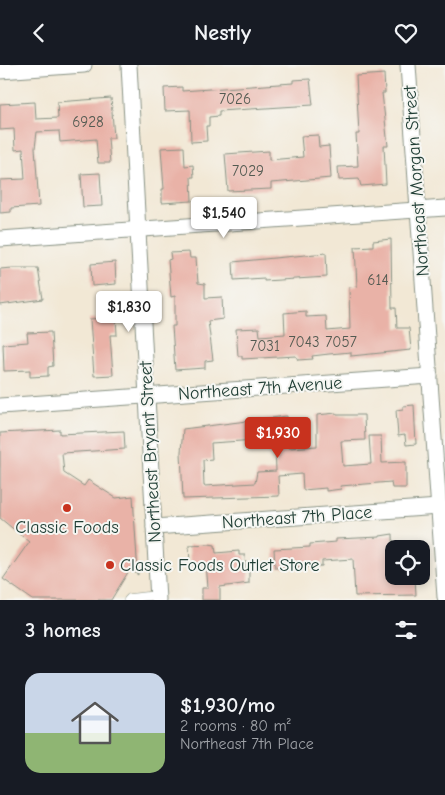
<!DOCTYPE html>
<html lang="en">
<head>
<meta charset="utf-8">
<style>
	:root { --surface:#171b24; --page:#20242c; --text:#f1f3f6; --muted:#9ea1a6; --accent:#c8321e }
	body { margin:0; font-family:"Comic Neue",sans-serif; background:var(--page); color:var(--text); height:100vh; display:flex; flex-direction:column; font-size:19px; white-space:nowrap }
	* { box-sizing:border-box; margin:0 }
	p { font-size:16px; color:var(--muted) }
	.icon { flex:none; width:28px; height:28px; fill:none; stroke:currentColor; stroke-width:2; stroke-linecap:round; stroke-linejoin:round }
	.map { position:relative; height:535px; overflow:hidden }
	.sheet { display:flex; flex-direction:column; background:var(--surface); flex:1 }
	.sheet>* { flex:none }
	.fabs { position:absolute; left:385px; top:475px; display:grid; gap:10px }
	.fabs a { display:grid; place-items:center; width:45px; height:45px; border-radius:10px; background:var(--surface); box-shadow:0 2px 8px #0003; font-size:25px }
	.price { position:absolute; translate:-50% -42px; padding:0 11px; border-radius:5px; background:#fff; color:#222; font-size:16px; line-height:32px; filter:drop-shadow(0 1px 2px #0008) }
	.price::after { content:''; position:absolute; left:50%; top:30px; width:15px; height:11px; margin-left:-8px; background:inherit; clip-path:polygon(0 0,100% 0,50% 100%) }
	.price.current { background:var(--accent); color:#fff }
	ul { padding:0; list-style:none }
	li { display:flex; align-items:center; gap:15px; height:125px; padding:0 25px }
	li span { display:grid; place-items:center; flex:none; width:140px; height:100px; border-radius:15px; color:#555 }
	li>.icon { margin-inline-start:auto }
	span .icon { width:60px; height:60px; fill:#fffc; stroke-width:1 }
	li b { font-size:21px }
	h2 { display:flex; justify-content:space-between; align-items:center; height:60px; padding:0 25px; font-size:21px }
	header { display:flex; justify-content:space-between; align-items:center; height:65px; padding:0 25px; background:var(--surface); font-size:22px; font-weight:700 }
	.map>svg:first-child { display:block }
</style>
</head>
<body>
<header><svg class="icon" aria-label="back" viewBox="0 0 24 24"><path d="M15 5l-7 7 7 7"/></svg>Nestly<svg class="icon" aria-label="heart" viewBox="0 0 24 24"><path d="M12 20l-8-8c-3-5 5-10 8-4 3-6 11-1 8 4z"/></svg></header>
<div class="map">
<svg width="445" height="535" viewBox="0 0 445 535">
	<rect width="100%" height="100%" fill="#f6f6f2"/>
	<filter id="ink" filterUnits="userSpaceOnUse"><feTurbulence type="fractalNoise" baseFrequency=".02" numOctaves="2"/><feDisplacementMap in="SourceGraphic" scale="10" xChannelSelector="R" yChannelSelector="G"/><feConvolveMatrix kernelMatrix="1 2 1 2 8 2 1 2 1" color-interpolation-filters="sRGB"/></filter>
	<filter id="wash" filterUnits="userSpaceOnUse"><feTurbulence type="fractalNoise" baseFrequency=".0096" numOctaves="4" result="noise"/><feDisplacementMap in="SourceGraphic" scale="20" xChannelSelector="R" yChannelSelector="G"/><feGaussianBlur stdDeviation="1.12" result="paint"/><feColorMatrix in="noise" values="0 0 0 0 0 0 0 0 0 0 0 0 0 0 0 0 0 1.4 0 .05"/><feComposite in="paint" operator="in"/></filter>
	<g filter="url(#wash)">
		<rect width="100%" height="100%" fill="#f2e8d5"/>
		<g id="blocks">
			<g fill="#e9b2a7" fill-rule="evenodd">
				<polygon points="384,9 385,28 382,28 388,81 384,81 386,119 361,121 359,114 339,115 338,102 358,101 356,69 359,69 356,11"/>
				<polygon points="310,14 313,40 219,46 219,51 209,52 209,61 206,61 207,76 191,77 190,45 165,46 164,23 182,22 182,26 293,18 293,15"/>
				<polygon points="111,33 114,73 108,73 110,98 98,98 96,74 60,77 59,66 37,67 35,83 39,141 11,143 11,147 0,148 0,115 25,114 23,84 15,85 14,64 0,65 0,39 35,37 36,54 58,53 57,37"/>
				<polygon points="318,70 319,82 329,81 331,113 271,118 271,124 228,126 225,89 269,86 269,95 303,92 301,71"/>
				<polygon points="184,82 185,101 193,100 194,112 191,112 192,136 162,138 162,124 164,124 161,83"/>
				<polygon points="100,108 102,141 83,142 81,109"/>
				<polygon points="391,174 392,243 396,243 397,263 409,263 411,285 351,291 351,287 329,289 312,291 313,294 298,295 296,291 242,294 242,291 238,291 236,264 259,263 260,271 285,269 284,248 306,246 306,252 326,251 327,266 350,264 349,222 357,221 355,182 373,181 373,176"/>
				<polygon points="189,187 190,193 196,193 198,218 205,219 205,233 222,232 223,254 208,256 213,295 205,296 205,303 175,305 172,261 175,261 175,231 171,232 168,195 171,194 170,188"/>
				<polygon points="326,188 327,212 264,216 264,213 234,215 233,197"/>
				<polygon points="115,197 116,219 92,221 91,199"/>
				<polygon points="13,203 38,203 43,234 0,240 0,204"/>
				<polygon points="116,252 117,270 110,270 113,310 94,311 90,254"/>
				<polygon points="51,267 53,301 48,302 48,311 30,312 30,305 4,306 3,279 28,277 27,268"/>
				<polygon points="414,340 416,379 406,380 405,370 398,371 396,345 403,344 403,341"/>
				<path d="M 336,348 L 337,350 L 364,350 L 365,375 L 341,376 L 343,401 L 371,399 L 369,371 L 381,371 L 382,398 L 406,397 L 406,423 L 392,423 L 391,417 L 340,421 L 341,424 L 326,426 L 326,423 L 303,425 L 302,409 L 278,411 L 279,431 L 183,434 L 181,387 L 183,364 L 287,351 L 289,383 L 317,381 L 317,350 ZM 256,375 L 275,377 L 276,406 L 257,407 L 255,418 L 204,421 L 203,395 L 212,394 L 211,378 Z"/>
				<polygon points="60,365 60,369 124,366 125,384 62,388 64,408 84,421 88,415 116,433 133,431 138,510 130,504 111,535 33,535 3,514 29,477 0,453 0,368"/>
				<polygon points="393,469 394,515 415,513 416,530 355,531 353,494 322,496 322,501 275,503 274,484 310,482 310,479 336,477 336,474 380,472 380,471"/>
				<polygon points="209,479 215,480 216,488 239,486 239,490 245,490 246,506 249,506 249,518 220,522 220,535 202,535 202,523 208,523 206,498 190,499 189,480"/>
			</g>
		</g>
	</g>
	<g filter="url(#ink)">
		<use href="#blocks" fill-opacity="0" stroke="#889284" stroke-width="1"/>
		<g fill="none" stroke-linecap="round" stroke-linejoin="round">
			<g stroke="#889284" stroke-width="9">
				<polyline id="lane" points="128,535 130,533 158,530"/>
			</g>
			<g stroke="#889284" stroke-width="17">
				<g id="street">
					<polyline points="129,0 158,535"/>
					<polyline points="408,0 445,532"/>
					<polyline points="0,6 84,0"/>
					<polyline points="0,174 445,143"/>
					<polyline points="0,341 430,311"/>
					<polyline points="154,462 439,442"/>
				</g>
			</g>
			<use href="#lane" stroke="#fff" stroke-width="8"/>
			<use href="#street" stroke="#fff" stroke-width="15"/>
		</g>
	</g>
	<g fill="#c8321e" stroke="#f6f6f2" stroke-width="2">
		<circle cx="67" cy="443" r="5"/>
		<circle cx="110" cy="500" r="5"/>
	</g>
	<g text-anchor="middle" stroke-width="4" stroke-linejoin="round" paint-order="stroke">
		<g font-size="15" fill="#525a51">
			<text x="235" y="39">7026</text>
			<text x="88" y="62">6928</text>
			<text x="248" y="111">7029</text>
			<text x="378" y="220">614</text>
			<text x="304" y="282">7043</text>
			<text x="341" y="282">7057</text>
			<text x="265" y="286">7031</text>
		</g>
		<g font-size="18" fill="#1f3d34" stroke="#f6f6f2">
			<text transform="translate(416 116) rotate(-94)" y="6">Northeast Morgan Street</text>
			<text transform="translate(260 323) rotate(-4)" y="6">Northeast 7th Avenue</text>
			<text transform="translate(150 387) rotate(-93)" y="6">Northeast Bryant Street</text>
			<text transform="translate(297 452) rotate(-4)" y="6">Northeast 7th Place</text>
		</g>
		<g font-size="18" fill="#1f3d34" stroke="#f6f6f2">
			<text x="67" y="468">Classic Foods</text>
			<text x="120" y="506" text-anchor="start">Classic Foods Outlet Store</text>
		</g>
	</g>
</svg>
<div class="fabs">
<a><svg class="icon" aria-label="locate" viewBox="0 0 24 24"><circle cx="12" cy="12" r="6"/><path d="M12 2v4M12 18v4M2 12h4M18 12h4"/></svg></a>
</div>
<b class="price" style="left:224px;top:174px">$1,540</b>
<b class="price" style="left:129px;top:268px">$1,830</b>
<b class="price current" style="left:278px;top:394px">$1,930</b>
</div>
<section class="sheet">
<h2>3 homes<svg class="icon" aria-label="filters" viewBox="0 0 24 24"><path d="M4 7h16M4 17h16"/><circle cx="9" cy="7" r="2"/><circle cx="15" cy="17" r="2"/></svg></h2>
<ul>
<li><span style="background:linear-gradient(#c9d6e8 60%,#8fb573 0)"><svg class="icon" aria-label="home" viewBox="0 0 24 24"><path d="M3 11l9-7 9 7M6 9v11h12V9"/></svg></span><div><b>$1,930/mo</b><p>2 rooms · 80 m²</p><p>Northeast 7th Place</p></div></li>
</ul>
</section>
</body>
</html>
